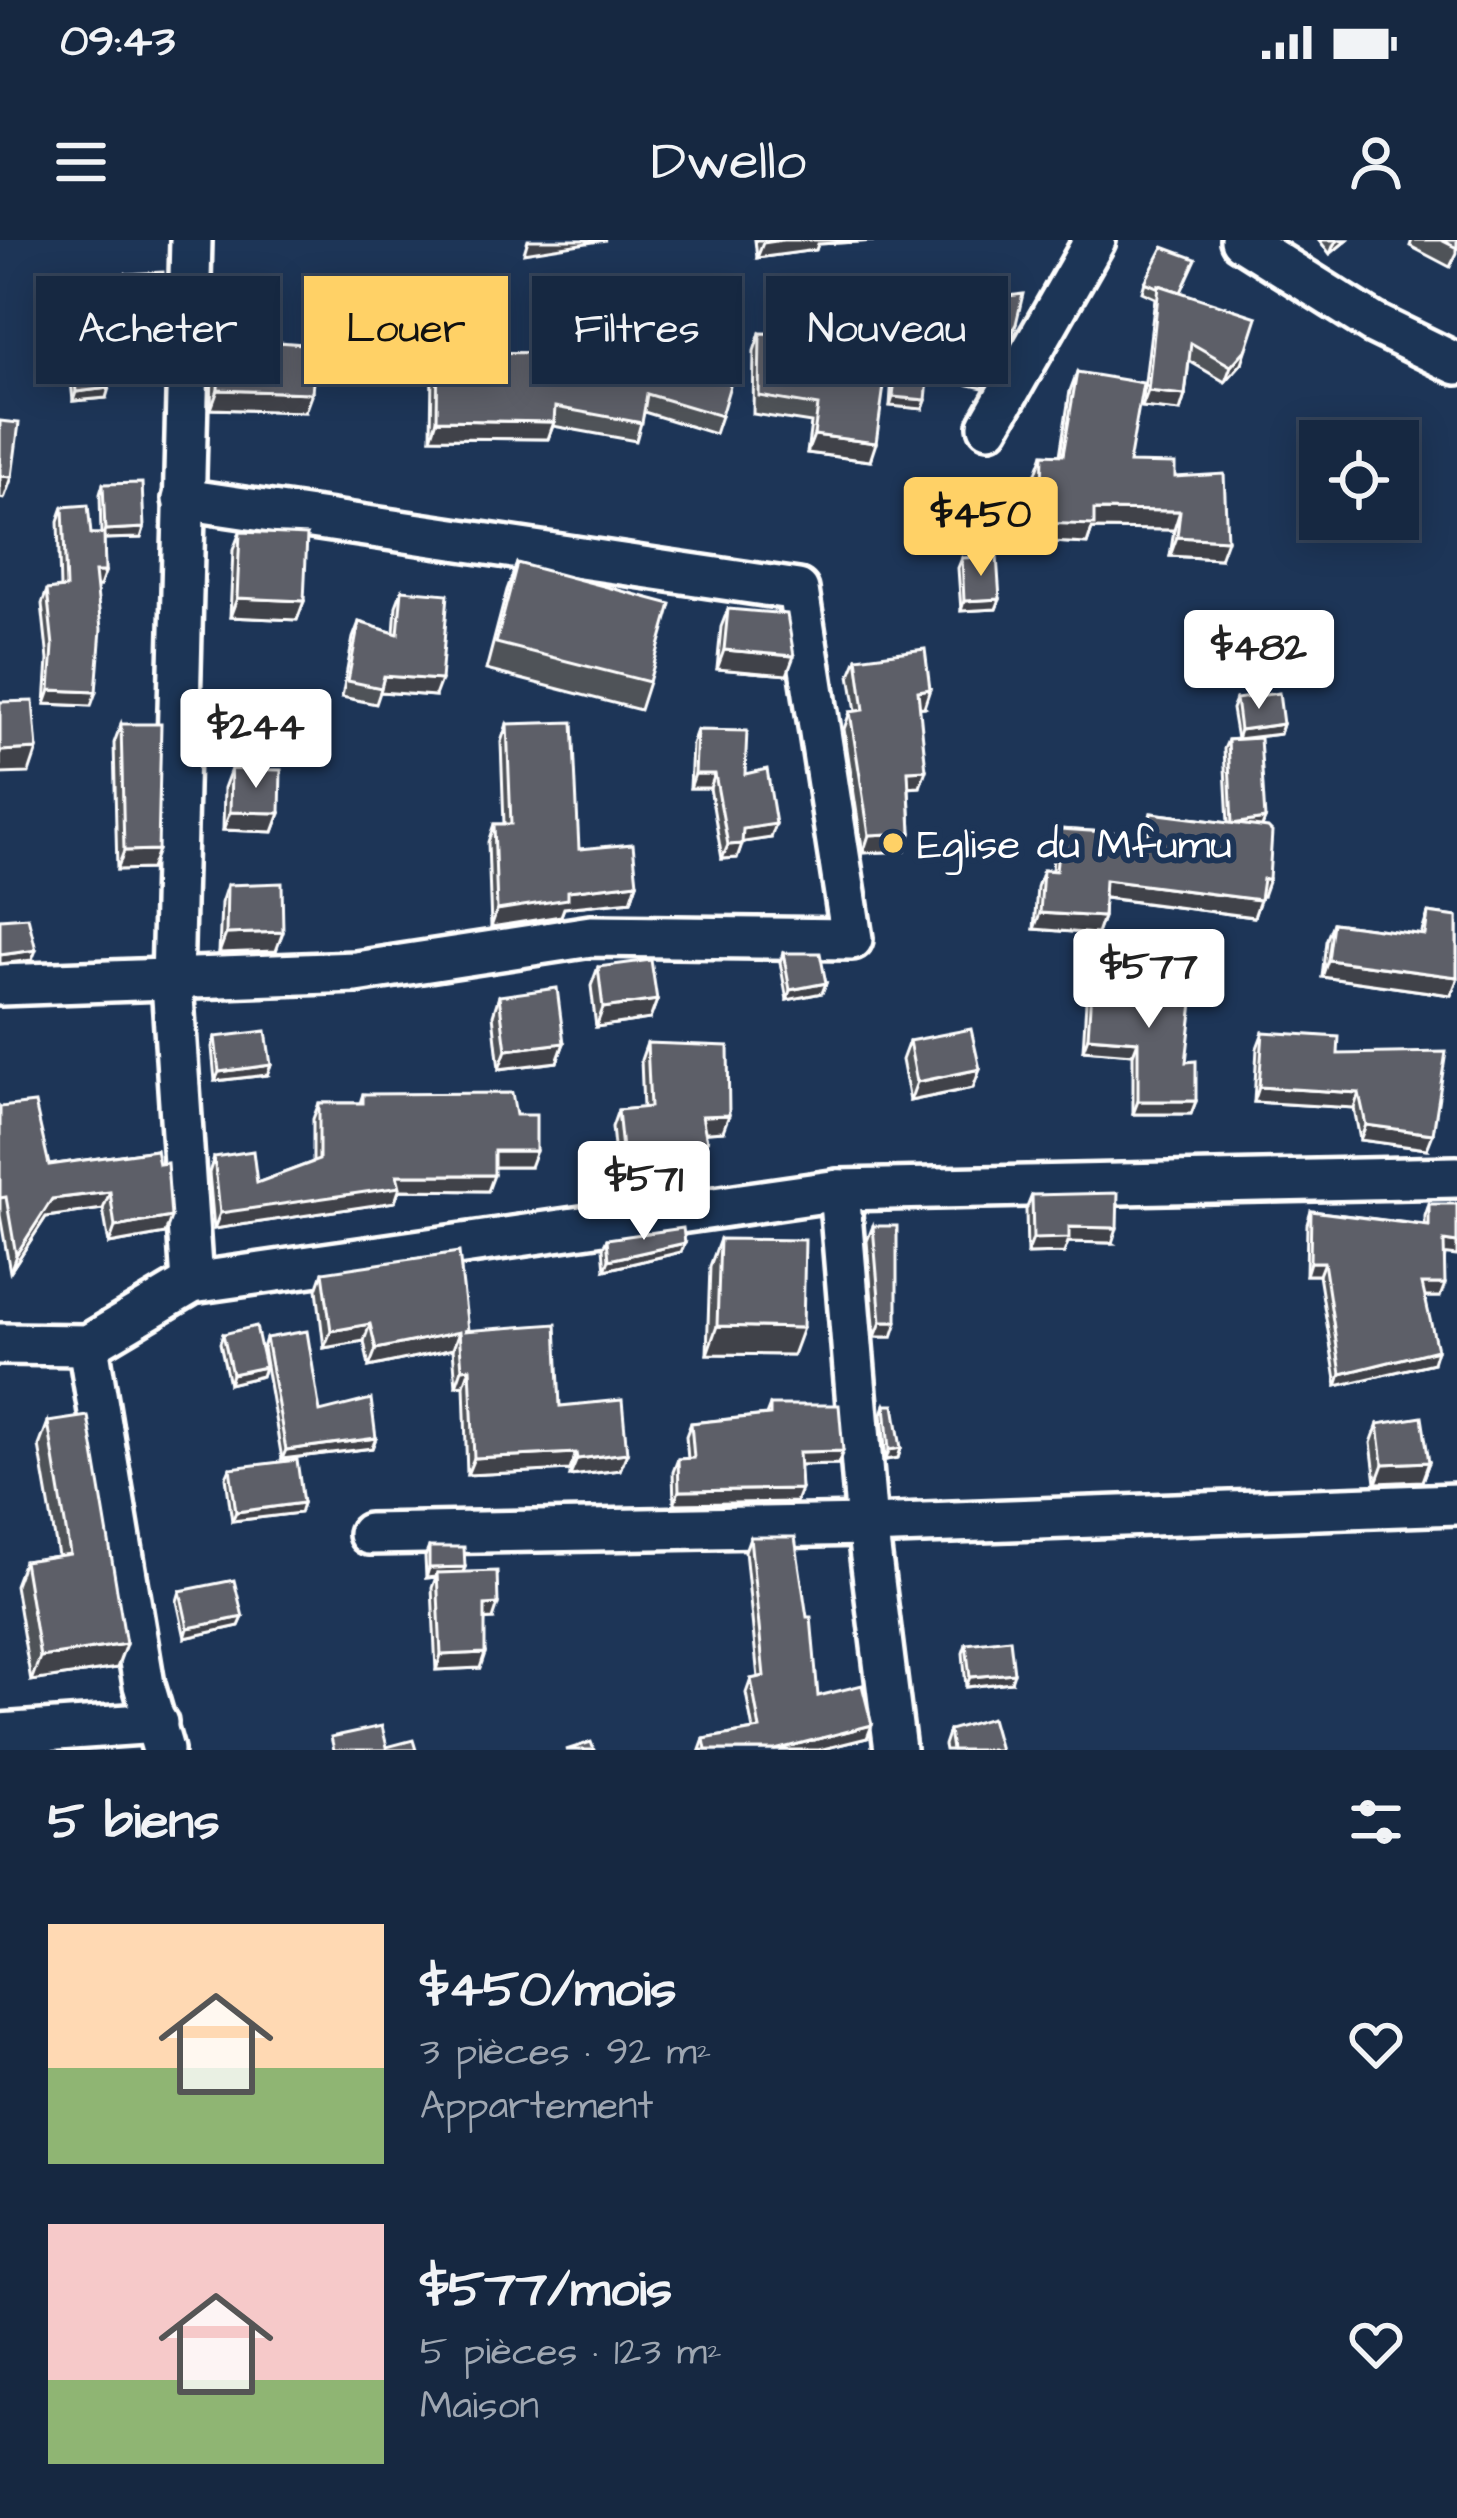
<!DOCTYPE html>
<html lang="fr">
<head>
<meta charset="utf-8">
<style>
	:root { --surface:#162841; --page:#23344c; --text:#f1f3f6; --muted:#9ea6b1; --line:#35445a; --accent:#ffd166 }
	body { margin:0; font-family:"Architects Daughter",sans-serif; background:var(--page); color:var(--text); height:100vh; display:flex; flex-direction:column; font-size:45px; white-space:nowrap }
	* { box-sizing:border-box; margin:0 }
	p { font-size:39px; color:var(--muted) }
	.icon { flex:none; width:66px; height:66px; fill:none; stroke:currentColor; stroke-width:2; stroke-linecap:round; stroke-linejoin:round }
	.map { position:relative; height:1510px; overflow:hidden }
	.panel { display:flex; flex-direction:column; background:var(--surface); flex:1 }
	.panel>* { flex:none }
	.top-card { position:absolute; left:36px; top:36px; width:1386px; height:108px; display:flex; gap:24px }
	.fabs { position:absolute; left:1299px; top:180px; display:grid; gap:24px }
	.fabs a { display:grid; place-items:center; width:120px; height:120px; border-radius:0px; background:var(--surface); box-shadow:0 6px 30px #0003,0 0 0 3px var(--line); font-size:60px }
	.price { position:absolute; translate:-50% -102px; padding:0 27px; border-radius:12px; background:#fff; color:#222; font-size:39px; line-height:78px; filter:drop-shadow(0 3px 6px #0008) }
	.price::after { content:''; position:absolute; left:50%; top:72px; width:36px; height:27px; margin-left:-18px; background:inherit; clip-path:polygon(0 0,100% 0,50% 100%) }
	.price.active { background:var(--accent); color:#111 }
	ul { padding:0; list-style:none }
	li { display:flex; align-items:center; gap:36px; height:300px; padding:0 48px }
	li span { display:grid; place-items:center; flex:none; width:336px; height:240px; border-radius:0px; color:#555 }
	li>.icon { margin-inline-start:auto }
	span .icon { width:144px; height:144px; fill:#fffc; stroke-width:1 }
	li b { font-size:51px }
	h2 { display:flex; justify-content:space-between; align-items:center; height:144px; padding:0 48px; font-size:51px }
	.pill { padding:0 42px; border-radius:0px; background:var(--surface); box-shadow:0 6px 30px #0003,0 0 0 3px var(--line); font-size:42px; line-height:108px }
	.pill.active { background:var(--accent); color:#111 }
	.status { display:flex; justify-content:space-between; align-items:center; height:84px; padding:0 60px; background:var(--surface); direction:ltr }
	.status svg { height:33px; fill:currentColor }
	header { display:flex; justify-content:space-between; align-items:center; height:156px; padding:0 48px; background:var(--surface); font-size:54px; font-weight:600 }
	.map>svg:first-child { display:block }
</style>
</head>
<body>
<div class="status"><b>09:43</b><svg viewBox="0 0 49 12"><path d="M0 12V9h3v3zM5 12V6h3v6zM10 12V3h3v9zM15 12V0h3v12zM26 1h20v11H26zM47 4h2v5h-2z"/></svg></div>
<header><svg class="icon" aria-label="menu" viewBox="0 0 24 24"><path d="M4 6h16M4 12h16M4 18h16"/></svg>Dwello<svg class="icon" aria-label="person" viewBox="0 0 24 24"><circle cx="12" cy="8" r="4"/><path d="M4 21q1-7 8-7t8 7"/></svg></header>
<div class="map">
<svg width="1457" height="1510" viewBox="0 0 1457 1510">
	<rect width="100%" height="100%" fill="#1d3557"/>
	<filter id="ink" filterUnits="userSpaceOnUse"><feTurbulence type="fractalNoise" baseFrequency=".00833" numOctaves="2"/><feDisplacementMap in="SourceGraphic" scale="24" xChannelSelector="R" yChannelSelector="G"/><feConvolveMatrix kernelMatrix="1 2 1 2 8 2 1 2 1" color-interpolation-filters="sRGB"/></filter>
	<g filter="url(#ink)">
		<g fill="none" stroke-linecap="round" stroke-linejoin="round">
			<g stroke="#fff" stroke-width="48">
				<g id="minor">
					<polyline points="191,0 172,743 192,1043"/>
					<polyline points="1241,0 1373,83 1457,124"/>
					<polyline points="989,186 1095,0"/>
					<polyline points="0,745 356,732 591,696 852,699 798,350 183,259"/>
					<polyline points="839,950 867,1285 895,1510"/>
					<polyline points="0,1104 88,1105 192,1043 839,950 1457,937"/>
					<polyline points="88,1105 144,1445 163,1510"/>
					<polyline points="369,1294 867,1285 1457,1264"/>
					<polyline points="0,1494 157,1483"/>
				</g>
			</g>
			<use href="#minor" stroke="#1d3557" stroke-width="39"/>
		</g>
		<g fill="#505259" stroke="#fff" stroke-width="3">
			<polygon points="755,0 896,0 818,4 816,10 757,18"/>
			<polygon points="1319,0 1347,0 1330,14"/>
			<polygon points="1412,0 1457,0 1457,13 1450,27 1410,6"/>
			<polygon points="126,34 162,80 125,83 122,44"/>
			<polygon points="1145,42 1181,53 1242,123 1225,142 1189,121 1185,155 1180,171 1142,167 1155,58 1142,52"/>
			<polygon points="932,66 1016,84 1009,103 983,148 934,137 925,84"/>
			<polygon points="220,75 252,100 305,172 211,169 213,94"/>
			<polygon points="555,92 721,176 715,194 644,172 636,201 553,186 548,199 431,198 432,130 438,112 548,113"/>
			<polygon points="760,93 824,138 870,221 807,213 811,183 753,174 754,111"/>
			<polygon points="72,109 106,158 73,161 69,119"/>
			<polygon points="896,127 926,160 923,169 890,166 892,136"/>
			<polygon points="1077,132 1129,223 1175,237 1220,319 1170,316 1174,290 1092,289 1087,304 1034,301 1036,233 1043,214 1060,215 1070,151"/>
			<polygon points="103,244 144,288 141,298 104,299 105,332 100,346 97,346 91,466 45,464 48,420 42,364 47,350 60,348 58,281 63,267 91,294 101,294 100,254"/>
			<polygon points="240,292 304,361 297,380 230,377 233,310"/>
			<polygon points="962,318 1000,359 996,369 961,371 958,328"/>
			<polygon points="517,323 649,442 640,470 486,430 507,350"/>
			<polygon points="402,350 435,456 380,452 376,464 342,457 353,398 359,382 394,393 396,366"/>
			<polygon points="728,369 787,435 717,429 721,387"/>
			<polygon points="857,418 924,467 919,467 920,547 909,548 911,593 905,611 863,613 844,489 850,472 856,471 850,435"/>
			<polygon points="1236,459 1283,484 1280,494 1241,499 1265,579 1262,587 1263,656 1261,656 1254,677 1104,658 1103,677 1097,694 1034,689 1037,647 1043,630 1052,630 1054,605 1060,589 1144,594 1151,573 1228,583 1224,509 1228,500 1237,499 1232,469"/>
			<polygon points="121,484 151,629 117,630 114,503"/>
			<polygon points="507,484 579,609 637,643 631,661 564,668 561,676 491,687 488,602 494,584 504,584 501,502"/>
			<polygon points="697,490 745,534 771,598 742,602 737,618 722,619 710,548 690,548 692,504"/>
			<polygon points="231,529 280,573 273,592 223,590 224,548"/>
			<polygon points="227,645 276,711 219,713 221,663"/>
			<polygon points="1428,673 1457,677 1457,740 1451,755 1322,737 1326,701 1333,683 1421,695"/>
			<polygon points="783,713 826,743 822,753 787,760 780,722"/>
			<polygon points="598,727 657,760 650,779 596,787 591,746"/>
			<polygon points="1092,733 1186,822 1196,861 1191,874 1133,874 1133,814 1083,810 1087,746"/>
			<polygon points="499,756 564,803 557,822 499,829 493,775"/>
			<polygon points="1263,792 1338,814 1427,909 1360,900 1354,868 1254,862 1257,808"/>
			<polygon points="215,797 267,835 215,841 212,807"/>
			<polygon points="909,801 980,829 973,848 910,861 902,820"/>
			<polygon points="647,803 723,891 705,892 707,901 701,918 680,923 675,949 619,957 612,887 618,870 643,868 641,820"/>
			<polygon points="363,854 516,875 530,927 494,927 488,951 399,950 395,962 214,989 209,933 214,917 257,943 313,922 313,879 319,863 360,863"/>
			<polygon points="0,867 49,925 156,910 165,994 109,1004 103,969 46,977 10,1032 0,975"/>
			<polygon points="1032,955 1112,1003 1068,1002 1064,1013 1027,1014 1026,970"/>
			<polygon points="1429,964 1445,1015 1440,1057 1425,1057 1433,1123 1337,1146 1319,1035 1306,1035 1307,984 1311,971 1425,985 1425,976"/>
			<polygon points="873,986 892,1097 875,1097 867,1001"/>
			<polygon points="607,999 681,1012 605,1030 603,1008"/>
			<polygon points="720,999 793,1115 707,1114 710,1026"/>
			<polygon points="323,1032 468,1091 560,1166 627,1213 620,1230 570,1236 570,1230 467,1235 464,1145 456,1146 453,1109 369,1127 364,1101 324,1108 317,1049"/>
			<polygon points="223,1094 265,1127 262,1136 229,1144 220,1103"/>
			<polygon points="266,1098 320,1172 376,1198 372,1208 282,1219 263,1108"/>
			<polygon points="770,1165 838,1224 799,1225 801,1249 796,1262 674,1264 673,1232 678,1219 688,1219 686,1196 691,1183 766,1175"/>
			<polygon points="885,1165 901,1208 898,1218 886,1220 882,1174"/>
			<polygon points="48,1182 117,1428 31,1441 15,1345 24,1321 58,1316 39,1206"/>
			<polygon points="1378,1184 1429,1222 1422,1241 1376,1243 1371,1203"/>
			<polygon points="230,1228 303,1263 300,1273 232,1281 226,1237"/>
			<polygon points="750,1297 818,1456 867,1498 819,1510 700,1510 704,1499 753,1490 746,1453 751,1439 758,1438 745,1311"/>
			<polygon points="429,1307 465,1327 463,1332 493,1379 485,1379 480,1428 436,1430 432,1348 436,1337 426,1338 425,1317"/>
			<polygon points="180,1351 243,1377 239,1386 185,1398 177,1361"/>
			<polygon points="966,1404 1011,1442 966,1447 963,1413"/>
			<polygon points="949,1490 1000,1510 945,1510 944,1505"/>
		</g>
		<g fill="#414248" stroke="#fff" stroke-width="3">
			<polygon points="528,0 606,0 524,13"/>
			<polygon points="783,0 896,0 818,4 816,10 757,18 763,3"/>
			<polygon points="1339,0 1347,0 1330,14 1334,4"/>
			<polygon points="165,70 162,80 125,83 129,73"/>
			<polygon points="1016,84 1009,103 983,148 990,130"/>
			<polygon points="1247,108 1242,123 1225,142 1231,126"/>
			<polygon points="109,148 106,158 73,161 76,152"/>
			<polygon points="218,150 312,153 305,172 211,169"/>
			<polygon points="1148,151 1185,155 1180,171 1142,167"/>
			<polygon points="893,157 926,160 923,169 890,166"/>
			<polygon points="437,180 554,182 548,199 431,198"/>
			<polygon points="814,195 876,203 870,221 807,213"/>
			<polygon points="0,236 12,237 4,259 0,258"/>
			<polygon points="1094,270 1180,271 1174,290 1092,289 1087,304 1034,301 1041,283"/>
			<polygon points="144,288 141,298 101,299 105,290"/>
			<polygon points="1177,297 1227,300 1220,319 1170,316"/>
			<polygon points="95,332 105,332 100,346 90,346"/>
			<polygon points="237,358 304,361 297,380 230,377"/>
			<polygon points="1000,359 996,369 961,371 964,361"/>
			<polygon points="724,410 794,416 787,435 717,429"/>
			<polygon points="384,436 441,440 435,456 380,452"/>
			<polygon points="930,449 924,467 911,468 918,451"/>
			<polygon points="50,450 96,452 91,466 45,464"/>
			<polygon points="1283,484 1280,494 1237,499 1240,490"/>
			<polygon points="37,509 29,533 0,534 0,511"/>
			<polygon points="926,530 920,547 902,548 908,531"/>
			<polygon points="695,534 715,534 710,548 690,548"/>
			<polygon points="230,572 280,573 273,592 223,590"/>
			<polygon points="1265,579 1261,589 1232,584"/>
			<polygon points="776,584 771,598 738,603 743,589"/>
			<polygon points="911,593 905,611 863,613 869,595"/>
			<polygon points="742,604 737,618 722,619 728,605"/>
			<polygon points="158,610 151,629 117,630 124,611"/>
			<polygon points="1263,639 1269,639 1263,656 1257,656"/>
			<polygon points="1105,640 1260,660 1254,677 1099,657"/>
			<polygon points="637,643 631,661 564,668 561,676 491,687 497,670 568,651"/>
			<polygon points="1040,673 1103,677 1097,694 1034,689"/>
			<polygon points="283,692 276,711 219,713 226,694"/>
			<polygon points="36,710 32,720 0,724 0,715"/>
			<polygon points="1328,720 1457,737 1457,740 1451,755 1322,737"/>
			<polygon points="826,743 822,753 787,760 790,750"/>
			<polygon points="657,760 650,779 596,787 603,768"/>
			<polygon points="1088,797 1138,801 1133,814 1083,810"/>
			<polygon points="564,803 557,822 499,829 506,810"/>
			<polygon points="271,825 267,835 215,841 219,832"/>
			<polygon points="980,829 973,848 910,861 917,842"/>
			<polygon points="1259,847 1359,853 1354,868 1254,862"/>
			<polygon points="1138,861 1196,861 1191,874 1133,874"/>
			<polygon points="729,875 723,891 695,893 702,876"/>
			<polygon points="1366,885 1433,894 1427,909 1360,900"/>
			<polygon points="707,901 701,918 672,925 679,908"/>
			<polygon points="494,911 536,911 530,927 488,927"/>
			<polygon points="681,932 675,949 619,957 625,940"/>
			<polygon points="397,935 494,935 488,951 399,950 395,962 214,989 220,973"/>
			<polygon points="110,952 103,969 46,977 10,1032 16,1015 52,959"/>
			<polygon points="171,977 165,994 109,1004 115,987"/>
			<polygon points="1069,987 1117,988 1112,1003 1068,1002 1064,1013 1027,1014 1033,999"/>
			<polygon points="1444,1001 1457,1003 1457,1016 1440,1014"/>
			<polygon points="685,1003 681,1012 605,1030 609,1020"/>
			<polygon points="1310,1022 1324,1022 1319,1035 1306,1035"/>
			<polygon points="1422,1044 1445,1044 1440,1057 1418,1057"/>
			<polygon points="881,1082 897,1082 892,1097 875,1097"/>
			<polygon points="370,1084 364,1101 324,1108 331,1091"/>
			<polygon points="717,1086 803,1088 793,1115 707,1114"/>
			<polygon points="459,1092 453,1109 369,1127 376,1109"/>
			<polygon points="1437,1110 1433,1123 1337,1146 1341,1134"/>
			<polygon points="265,1127 262,1136 229,1144 232,1134"/>
			<polygon points="470,1128 464,1145 456,1146 462,1129"/>
			<polygon points="376,1198 372,1208 282,1219 286,1210"/>
			<polygon points="901,1208 898,1218 886,1220 889,1210"/>
			<polygon points="843,1211 838,1224 794,1225 799,1212"/>
			<polygon points="576,1213 570,1230 467,1235 474,1218"/>
			<polygon points="627,1213 620,1230 570,1236 577,1219"/>
			<polygon points="1429,1222 1422,1241 1376,1243 1383,1224"/>
			<polygon points="801,1249 796,1262 674,1264 679,1251"/>
			<polygon points="303,1263 300,1273 232,1281 236,1272"/>
			<polygon points="465,1327 461,1337 437,1333 436,1337 426,1338 429,1328"/>
			<polygon points="498,1364 493,1379 479,1380 485,1365"/>
			<polygon points="243,1377 239,1386 185,1398 188,1388"/>
			<polygon points="126,1404 117,1428 31,1441 40,1417"/>
			<polygon points="485,1413 480,1428 436,1430 441,1415"/>
			<polygon points="1014,1433 1011,1442 966,1447 970,1437"/>
			<polygon points="872,1485 867,1498 819,1510 774,1510"/>
		</g>
		<g fill="#5d5f67" stroke="#fff" stroke-width="3">
			<polygon points="1441,0 1457,0 1457,8"/>
			<polygon points="1163,7 1196,19 1181,52 1159,45 1159,48 1145,42"/>
			<polygon points="163,32 165,70 129,73 126,34"/>
			<polygon points="1159,45 1257,77 1247,108 1231,126 1191,103 1185,155 1148,151"/>
			<polygon points="1023,54 1016,84 990,130 940,119 932,66"/>
			<polygon points="220,75 253,78 252,100 316,105 312,153 218,150"/>
			<polygon points="555,92 731,142 721,176 647,154 642,183 555,167 554,182 437,180 438,112 552,113"/>
			<polygon points="760,93 824,94 824,138 884,146 876,203 814,195 818,166 759,156"/>
			<polygon points="105,106 109,148 76,152 72,109"/>
			<polygon points="896,127 929,129 926,160 893,157"/>
			<polygon points="1077,132 1143,143 1129,223 1175,224 1175,237 1224,234 1227,300 1177,297 1180,271 1094,270 1094,285 1041,283 1043,214 1063,215"/>
			<polygon points="0,181 19,183 12,237 0,236"/>
			<polygon points="142,243 144,288 105,290 103,244"/>
			<polygon points="88,265 91,294 104,294 105,332 95,332 101,389 96,452 50,450 53,406 47,350 66,348 63,267"/>
			<polygon points="240,292 307,295 304,361 237,358"/>
			<polygon points="997,316 1000,359 964,361 962,318"/>
			<polygon points="517,323 671,364 649,442 496,403"/>
			<polygon points="402,350 448,354 441,440 384,436 381,448 348,441 359,382 398,394"/>
			<polygon points="728,369 787,374 794,416 724,410"/>
			<polygon points="925,409 930,449 918,451 926,530 908,531 911,593 869,595 850,472 864,470 857,418"/>
			<polygon points="1279,453 1283,484 1240,490 1236,459"/>
			<polygon points="33,461 37,509 0,511 0,462"/>
			<polygon points="573,482 579,609 633,604 637,643 568,651 568,659 497,670 494,584 511,584 507,484"/>
			<polygon points="121,484 161,484 158,610 124,611"/>
			<polygon points="697,490 747,491 745,534 767,529 776,584 743,589 742,604 728,605 715,534 695,534"/>
			<polygon points="1260,498 1265,579 1232,584 1228,500"/>
			<polygon points="231,529 281,530 280,573 230,572"/>
			<polygon points="1151,573 1268,588 1272,592 1269,639 1263,639 1260,660 1105,640 1103,677 1040,673 1043,630 1056,631 1060,589 1148,595"/>
			<polygon points="282,643 283,692 226,694 227,645"/>
			<polygon points="1428,673 1457,677 1457,737 1328,720 1333,683 1425,695"/>
			<polygon points="28,677 36,710 0,715 0,679"/>
			<polygon points="783,713 820,713 826,743 790,750"/>
			<polygon points="651,720 657,760 603,768 598,727"/>
			<polygon points="1092,733 1195,746 1186,822 1196,821 1196,861 1138,861 1138,801 1088,797"/>
			<polygon points="557,748 564,803 506,810 499,756"/>
			<polygon points="971,789 980,829 917,842 909,801"/>
			<polygon points="266,791 271,825 219,832 215,797"/>
			<polygon points="1263,792 1339,797 1338,814 1446,812 1433,894 1366,885 1359,853 1259,847"/>
			<polygon points="647,803 728,806 729,875 702,876 707,901 679,908 681,932 625,940 618,870 650,867"/>
			<polygon points="512,853 516,875 536,875 536,911 494,911 494,935 397,935 400,947 220,973 214,917 253,911 257,943 319,920 319,863 363,863 363,854"/>
			<polygon points="35,863 49,925 156,910 159,924 167,923 171,977 115,987 110,952 52,959 16,1015 6,957 0,958 0,867"/>
			<polygon points="1118,953 1117,988 1069,987 1069,998 1033,999 1032,955"/>
			<polygon points="1429,964 1457,964 1457,1003 1444,1001 1445,1044 1422,1044 1437,1110 1341,1134 1324,1022 1310,1022 1311,971 1429,986"/>
			<polygon points="873,986 897,986 897,1082 881,1082"/>
			<polygon points="683,988 685,1003 609,1020 607,999"/>
			<polygon points="720,999 805,1000 803,1088 717,1086"/>
			<polygon points="459,1012 468,1090 463,1091 556,1084 560,1166 622,1160 627,1213 577,1219 576,1213 474,1218 470,1128 462,1129 459,1092 376,1109 370,1084 331,1091 323,1032"/>
			<polygon points="256,1086 265,1127 232,1134 223,1094"/>
			<polygon points="307,1091 320,1172 371,1159 376,1198 286,1210 266,1098"/>
			<polygon points="770,1165 839,1165 843,1211 799,1212 801,1249 679,1251 678,1219 694,1218 691,1183 770,1175"/>
			<polygon points="885,1165 894,1165 901,1208 889,1210"/>
			<polygon points="88,1176 126,1404 40,1417 24,1321 70,1314 48,1182"/>
			<polygon points="1422,1177 1429,1222 1383,1224 1378,1184"/>
			<polygon points="297,1220 303,1263 236,1272 230,1228"/>
			<polygon points="750,1297 795,1297 807,1377 811,1377 818,1456 862,1445 872,1485 775,1510 706,1510 704,1499 760,1489 751,1439 764,1436"/>
			<polygon points="429,1307 464,1307 465,1327 429,1328"/>
			<polygon points="497,1331 498,1364 485,1365 485,1413 441,1415 437,1333"/>
			<polygon points="234,1340 243,1377 188,1388 180,1351"/>
			<polygon points="1010,1399 1014,1433 970,1437 966,1404"/>
			<polygon points="991,1478 1000,1510 952,1510 949,1490"/>
			<polygon points="382,1486 387,1507 413,1500 416,1510 334,1510 331,1497"/>
			<polygon points="591,1502 594,1510 566,1510"/>
		</g>
	</g>
	<circle fill="#ffd166" stroke="#1d3557" stroke-width="4.5" cx="893" cy="603" r="12"/>
	<g text-anchor="middle" stroke-width="12" stroke-linejoin="round" paint-order="stroke">
		<g font-size="42" fill="#fff" stroke="#1d3557" text-anchor="start">
			<text x="917" y="618">Eglise du Mfumu</text>
		</g>
	</g>
</svg>
<div class="fabs">
<a><svg class="icon" aria-label="locate" viewBox="0 0 24 24"><circle cx="12" cy="12" r="6"/><path d="M12 2v4M12 18v4M2 12h4M18 12h4"/></svg></a>
</div>
<b class="price active" style="left:981px;top:339px">$450</b>
<b class="price" style="left:1259px;top:472px">$482</b>
<b class="price" style="left:256px;top:551px">$244</b>
<b class="price" style="left:1149px;top:791px">$577</b>
<b class="price" style="left:644px;top:1003px">$571</b>
<div class="top-card">
<a class="pill">Acheter</a>
<a class="pill active">Louer</a>
<a class="pill">Filtres</a>
<a class="pill">Nouveau</a>
</div>
</div>
<section class="panel">
<h2>5 biens<svg class="icon" aria-label="filters" viewBox="0 0 24 24"><path d="M4 7h16M4 17h16"/><circle cx="9" cy="7" r="2"/><circle cx="15" cy="17" r="2"/></svg></h2>
<ul>
<li><span style="background:linear-gradient(#ffd9b3 60%,#8fb573 0)"><svg class="icon" aria-label="home" viewBox="0 0 24 24"><path d="M3 11l9-7 9 7M6 9v11h12V9"/></svg></span><div><b>$450/mois</b><p>3 pièces · 92 m²</p><p>Appartement</p></div><svg class="icon" aria-label="heart" viewBox="0 0 24 24"><path d="M12 20l-8-8c-3-5 5-10 8-4 3-6 11-1 8 4z"/></svg></li>
<li><span style="background:linear-gradient(#f6c9c9 65%,#8fb573 0)"><svg class="icon" aria-label="home" viewBox="0 0 24 24"><path d="M3 11l9-7 9 7M6 9v11h12V9"/></svg></span><div><b>$577/mois</b><p>5 pièces · 123 m²</p><p>Maison</p></div><svg class="icon" aria-label="heart" viewBox="0 0 24 24"><path d="M12 20l-8-8c-3-5 5-10 8-4 3-6 11-1 8 4z"/></svg></li>
</ul>
</section>
</body>
</html>
